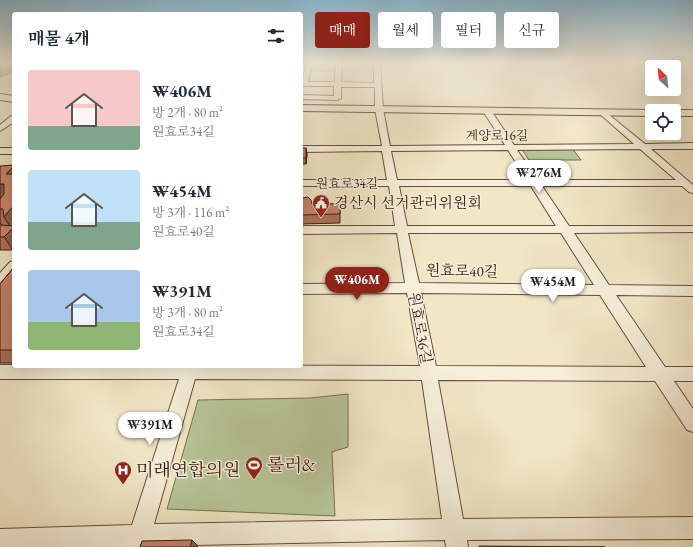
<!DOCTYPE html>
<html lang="ko">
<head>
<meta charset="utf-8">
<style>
	:root { --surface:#fff; --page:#f6f6f7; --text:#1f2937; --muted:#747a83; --accent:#8f2418 }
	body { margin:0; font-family:"EB Garamond","Noto Serif KR",serif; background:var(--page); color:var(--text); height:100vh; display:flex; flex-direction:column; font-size:15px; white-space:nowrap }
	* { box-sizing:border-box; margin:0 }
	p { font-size:13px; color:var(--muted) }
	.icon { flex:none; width:22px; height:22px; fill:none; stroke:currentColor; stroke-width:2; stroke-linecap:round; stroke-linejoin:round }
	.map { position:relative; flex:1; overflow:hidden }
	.drawer { position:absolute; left:12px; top:12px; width:291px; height:356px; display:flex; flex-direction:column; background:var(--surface); border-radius:4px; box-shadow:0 4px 16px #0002 }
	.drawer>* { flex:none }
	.hud { position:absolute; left:315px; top:12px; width:318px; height:36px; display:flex; gap:8px }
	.needle { width:26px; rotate:333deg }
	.buttons { position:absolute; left:645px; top:60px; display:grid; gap:8px }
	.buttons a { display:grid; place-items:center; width:36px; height:36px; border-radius:4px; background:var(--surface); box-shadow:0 4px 16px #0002; font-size:20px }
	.price { position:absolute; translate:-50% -34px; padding:0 9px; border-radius:14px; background:#fff; color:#222; font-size:13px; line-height:26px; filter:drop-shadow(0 1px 2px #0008) }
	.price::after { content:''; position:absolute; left:50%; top:24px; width:12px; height:9px; margin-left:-6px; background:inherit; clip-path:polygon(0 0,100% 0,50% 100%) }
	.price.on { background:var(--accent); color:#fff }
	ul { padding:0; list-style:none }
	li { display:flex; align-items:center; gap:12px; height:100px; padding:0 16px }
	li span { display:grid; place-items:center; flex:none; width:112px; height:80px; border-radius:4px; color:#555 }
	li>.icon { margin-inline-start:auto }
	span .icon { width:48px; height:48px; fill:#fffc; stroke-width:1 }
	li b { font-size:17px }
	h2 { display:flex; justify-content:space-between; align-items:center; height:48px; padding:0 16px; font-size:17px }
	.chip { padding:0 14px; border-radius:4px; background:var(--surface); box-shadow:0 4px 16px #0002; font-size:14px; line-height:36px }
	.chip.on { background:var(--accent); color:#fff }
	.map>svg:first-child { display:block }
</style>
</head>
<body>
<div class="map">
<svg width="693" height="547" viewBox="0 0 693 547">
	<rect width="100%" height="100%" fill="#f1e7c6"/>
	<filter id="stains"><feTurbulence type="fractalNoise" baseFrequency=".005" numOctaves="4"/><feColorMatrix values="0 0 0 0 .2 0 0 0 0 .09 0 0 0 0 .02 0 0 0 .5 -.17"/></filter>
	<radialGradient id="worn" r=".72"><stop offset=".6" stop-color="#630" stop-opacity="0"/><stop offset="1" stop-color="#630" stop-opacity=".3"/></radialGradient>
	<g fill="#b7c698" stroke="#797053">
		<polygon points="311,63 337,63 337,71 309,71"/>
		<polygon points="521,148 572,148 581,160 529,160"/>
		<polygon points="348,394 348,447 332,452 335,516 167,509 198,400 310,398"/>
	</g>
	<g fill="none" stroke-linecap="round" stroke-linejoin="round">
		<g stroke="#684d3c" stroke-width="2">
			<g id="minor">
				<path d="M 306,63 L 312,63 L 308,82 L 335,82 L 336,63 L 342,63 L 341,82 L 374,83 L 374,63 L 380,63 L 383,109 L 390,146 L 505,145 L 483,111 L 487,109 L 490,109 L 514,145 L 634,144 L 600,114 L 599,112 L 603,110 L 645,144 L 693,143 L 693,149 L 651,149 L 693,185 L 693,193 L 689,192 L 682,186 L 542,186 L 569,226 L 693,226 L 693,232 L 574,233 L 609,285 L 693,286 L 693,296 L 616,295 L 665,367 L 693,367 L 693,381 L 674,381 L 693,409 L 693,432 L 687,430 L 655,381 L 438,380 L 463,519 L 693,517 L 693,539 L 467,540 L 468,547 L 446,547 L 445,540 L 147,546 L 147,547 L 0,547 L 0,529 L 132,525 L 179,379 L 0,379 L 0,365 L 420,366 L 407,293 L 301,294 L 301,284 L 405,283 L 397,233 L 301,234 L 301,226 L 395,226 L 389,186 L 301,186 L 301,180 L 387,180 L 382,151 L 301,152 L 301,146 L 382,146 L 375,109 L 375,87 L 341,87 L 341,98 L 337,100 L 301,99 L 301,95 L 334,96 L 334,86 L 301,86 ZM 640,149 L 676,180 L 538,180 L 517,150 ZM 508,150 L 527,180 L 397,180 L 391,151 ZM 399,186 L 531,186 L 556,226 L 407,226 ZM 408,233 L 561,233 L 594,285 L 419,283 ZM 421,293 L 600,295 L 646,367 L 436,366 ZM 195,379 L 422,380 L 442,519 L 154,524 Z"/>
				<polygon points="11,116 14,116 14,122 0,131 0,125"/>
				<rect x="0" y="148" width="14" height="6"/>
				<path d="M 14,261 C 14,272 12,283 0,287 L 0,273 L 10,262 Z"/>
			</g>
		</g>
		<g stroke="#3b1a0e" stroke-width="2">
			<g id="major">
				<polygon points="0,94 14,96 14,102 0,100"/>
				<polygon points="301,105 652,110 656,111 652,111 652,116 301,111"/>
				<polygon points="674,110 693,110 693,116 674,116 674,111 670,111"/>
			</g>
		</g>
		<use href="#minor" fill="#f6efda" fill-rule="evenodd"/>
		<use href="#major" fill="#f1e7c6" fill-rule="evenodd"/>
	</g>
	<g fill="#ae725d" stroke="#3b1a0e">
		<polygon points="301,148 307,154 306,164 301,164"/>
		<polygon points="0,166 13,250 0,250 0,225 2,225 0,223"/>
		<polygon points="301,196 302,198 312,204 340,204 340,223 301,224"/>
		<polygon points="14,267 14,363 0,363 0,284"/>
	</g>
	<g fill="#8d5c4c" stroke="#3b1a0e">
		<polygon points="0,63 14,63 14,72 0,77"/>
		<polygon points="306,148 307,154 306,164"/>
		<polygon points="14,166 14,187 6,174"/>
		<polygon points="0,184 4,184 9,202 0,209"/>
		<polygon points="14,205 14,249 13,250 4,237 12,229 4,217"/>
		<polygon points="192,540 198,546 197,547 190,547"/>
	</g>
	<g fill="#ca846c" stroke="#3b1a0e">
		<rect x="301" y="148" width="5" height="10"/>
		<polygon points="14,165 14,166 6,174 14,174 14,205 4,217 3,209 0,209 0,199 4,194 4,184 0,184 0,166"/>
		<polygon points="301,196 302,198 308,197 311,200 312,204 340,204 340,214 301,215"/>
		<polygon points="0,225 14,226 14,227 4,237 0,237"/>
		<polygon points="14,267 14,350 0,350 0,284"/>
		<polygon points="192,540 190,547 140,547 142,541"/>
		<polygon points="479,546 605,547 479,547"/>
	</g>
	<linearGradient id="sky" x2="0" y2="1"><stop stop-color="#89b9d2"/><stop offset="0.45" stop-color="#f9f4e5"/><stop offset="1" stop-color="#f9f4e5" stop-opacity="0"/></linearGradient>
	<rect width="693" height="140" fill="url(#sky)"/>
	<defs>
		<g id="civic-pin" transform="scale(0.9)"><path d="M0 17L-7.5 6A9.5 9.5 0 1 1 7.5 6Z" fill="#8f2418" stroke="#f6efda"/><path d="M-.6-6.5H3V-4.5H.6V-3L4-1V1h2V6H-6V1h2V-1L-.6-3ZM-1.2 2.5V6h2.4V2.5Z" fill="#fff"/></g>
		<g id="stadium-pin" transform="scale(0.9)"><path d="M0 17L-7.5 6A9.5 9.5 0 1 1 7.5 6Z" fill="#8f2418" stroke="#f6efda"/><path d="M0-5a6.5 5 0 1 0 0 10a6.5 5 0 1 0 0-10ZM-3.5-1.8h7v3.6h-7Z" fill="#fff"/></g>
		<g id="hospital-pin" transform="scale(0.9)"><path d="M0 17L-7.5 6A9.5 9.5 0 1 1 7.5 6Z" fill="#8f2418" stroke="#f6efda"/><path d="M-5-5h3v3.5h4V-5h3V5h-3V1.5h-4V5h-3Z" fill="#fff"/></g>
	</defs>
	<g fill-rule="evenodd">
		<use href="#civic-pin" x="321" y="203"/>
		<use href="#stadium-pin" x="254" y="465"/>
		<use href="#hospital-pin" x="123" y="470"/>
	</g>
	<g text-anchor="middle" stroke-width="3" stroke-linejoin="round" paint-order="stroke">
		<g font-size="13" fill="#3b1a0e" stroke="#f6efda">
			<text x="497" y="140">계양로16길</text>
			<text x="347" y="188">원효로34길</text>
		</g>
		<g font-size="15" fill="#3b1a0e" stroke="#f6efda" text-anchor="start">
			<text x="334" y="208">경산시 선거관리위원회</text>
		</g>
		<g font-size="15" fill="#3b1a0e" stroke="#f6efda">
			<text transform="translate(462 271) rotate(1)" y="5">원효로40길</text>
			<text transform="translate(420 328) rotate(79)" y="5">원효로36길</text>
		</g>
		<g font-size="18" fill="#3b1a0e" stroke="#f6efda" text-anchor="start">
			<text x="267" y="471">롤러&amp;</text>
			<text x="136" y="476">미래연합의원</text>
		</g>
	</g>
	<rect width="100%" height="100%" filter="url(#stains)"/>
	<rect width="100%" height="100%" fill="url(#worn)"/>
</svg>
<div class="buttons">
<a><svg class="needle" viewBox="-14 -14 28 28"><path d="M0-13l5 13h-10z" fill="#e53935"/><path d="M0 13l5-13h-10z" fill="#747a83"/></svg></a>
<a><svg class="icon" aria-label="locate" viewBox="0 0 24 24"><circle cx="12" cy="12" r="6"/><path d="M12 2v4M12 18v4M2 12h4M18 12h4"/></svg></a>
</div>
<b class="price" style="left:539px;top:194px">₩276M</b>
<b class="price on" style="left:357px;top:301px">₩406M</b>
<b class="price" style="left:553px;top:303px">₩454M</b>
<b class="price" style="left:150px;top:446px">₩391M</b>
<div class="hud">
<a class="chip on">매매</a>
<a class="chip">월세</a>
<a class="chip">필터</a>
<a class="chip">신규</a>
</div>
<section class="drawer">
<h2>매물 4개<svg class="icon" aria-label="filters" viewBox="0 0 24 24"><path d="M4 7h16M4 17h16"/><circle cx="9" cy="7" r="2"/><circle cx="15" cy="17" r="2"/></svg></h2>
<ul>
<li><span style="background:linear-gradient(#f6c9c9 70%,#7fa58c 0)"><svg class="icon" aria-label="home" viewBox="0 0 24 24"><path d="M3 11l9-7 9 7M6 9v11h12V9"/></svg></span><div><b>₩406M</b><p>방 2개 · 80 m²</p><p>원효로34길</p></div></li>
<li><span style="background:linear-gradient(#bfe0f5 65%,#7fa58c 0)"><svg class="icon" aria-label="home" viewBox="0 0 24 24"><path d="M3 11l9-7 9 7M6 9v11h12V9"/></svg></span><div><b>₩454M</b><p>방 3개 · 116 m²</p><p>원효로40길</p></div></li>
<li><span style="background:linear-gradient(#a9c7e8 65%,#8fb573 0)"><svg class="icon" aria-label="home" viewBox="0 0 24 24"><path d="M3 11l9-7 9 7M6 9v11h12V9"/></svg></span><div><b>₩391M</b><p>방 3개 · 80 m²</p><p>원효로34길</p></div></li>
</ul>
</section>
</div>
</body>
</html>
